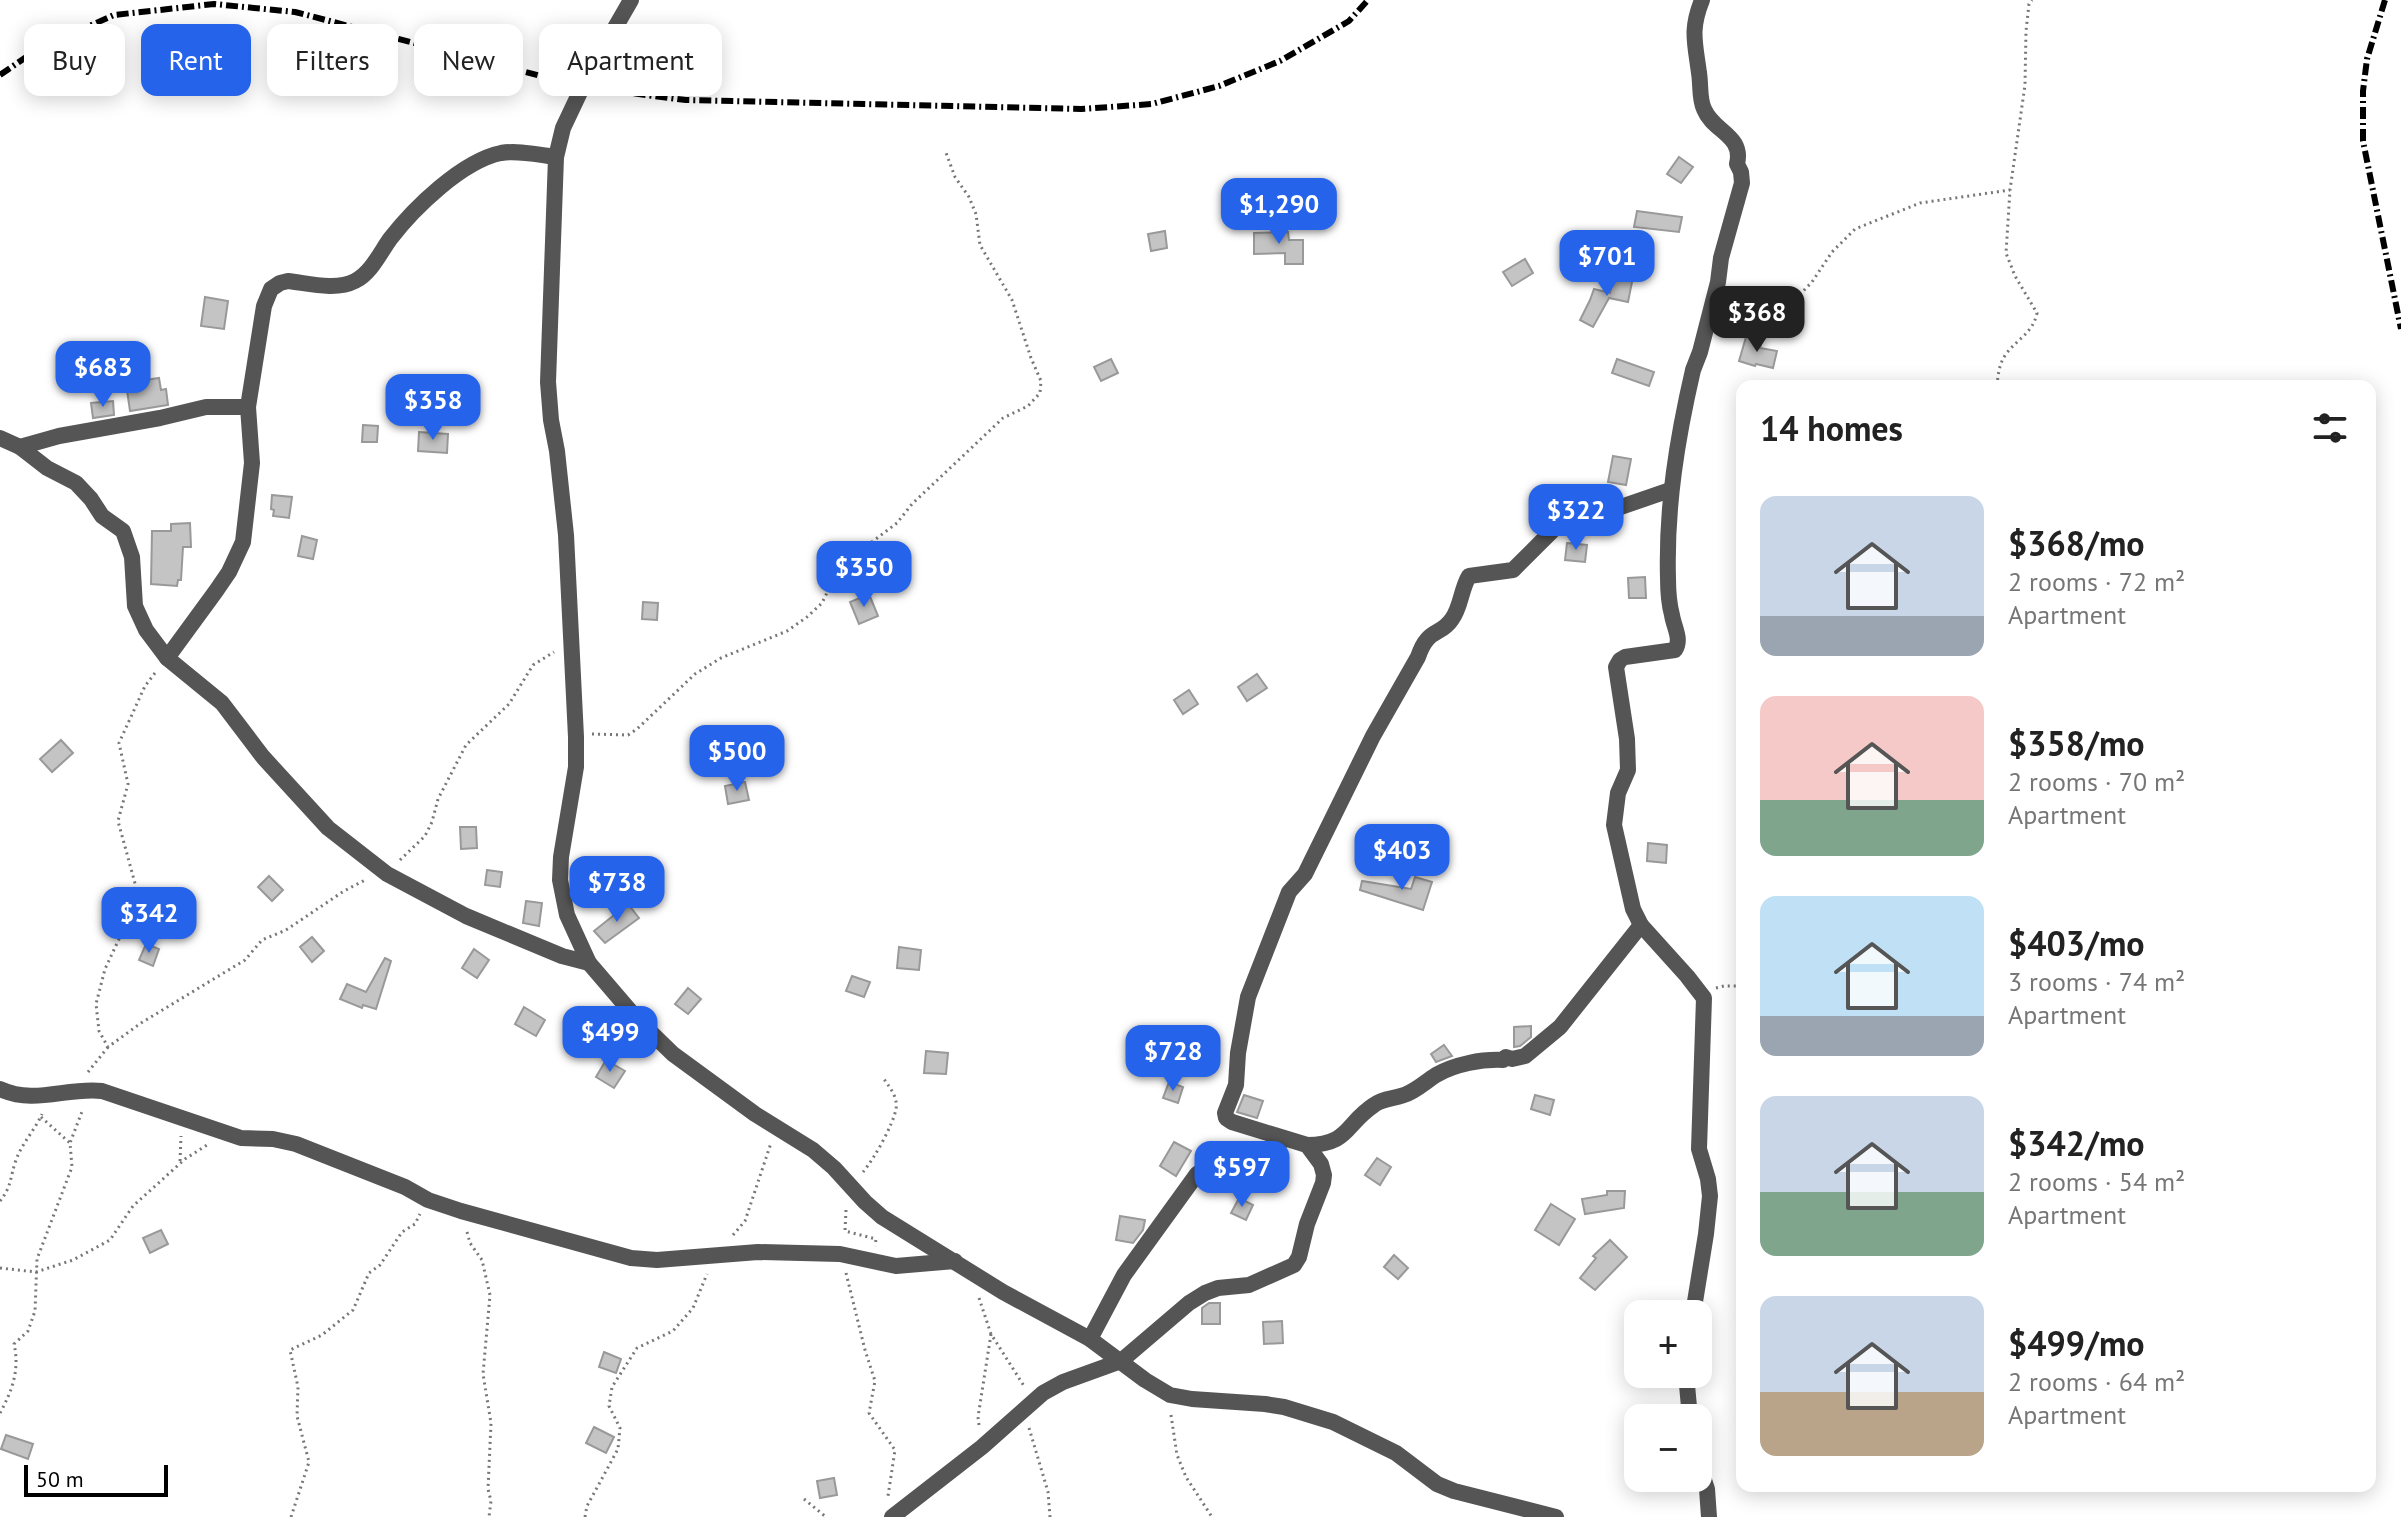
<!DOCTYPE html>
<html lang="en">
<head>
<meta charset="utf-8">
<style>
	:root { --surface:#fff; --page:#f6f6f6; --text:#222; --muted:#767676; --accent:#2563eb }
	body { margin:0; font-family:"PT Sans",sans-serif; background:var(--page); color:var(--text); height:100vh; display:flex; flex-direction:column; font-size:30px; white-space:nowrap }
	* { box-sizing:border-box; margin:0 }
	p { font-size:26px; color:var(--muted) }
	.icon { flex:none; width:44px; height:44px; fill:none; stroke:currentColor; stroke-width:2; stroke-linecap:round; stroke-linejoin:round }
	.map { position:relative; flex:1; overflow:hidden }
	.details { position:absolute; left:1736px; top:380px; width:640px; height:1112px; display:flex; flex-direction:column; background:var(--surface); border-radius:16px; box-shadow:0 4px 20px #0003 }
	.details>* { flex:none }
	.hud { position:absolute; left:24px; top:24px; width:760px; height:72px; display:flex; gap:16px }
	.buttons { position:absolute; left:1624px; top:1300px; display:grid; gap:16px }
	.buttons a { display:grid; place-items:center; width:88px; height:88px; border-radius:16px; background:var(--surface); box-shadow:0 4px 20px #0003; font-size:40px }
	.scale { position:absolute; left:24px; bottom:20px; width:144px; box-sizing:border-box; padding-left:8px; border:4px solid #000; border-top:0; font-size:22px; line-height:28px; white-space:nowrap; color:#000; -webkit-text-stroke:6px #fff; paint-order:stroke }
	.price { position:absolute; translate:-50% -68px; padding:0 18px; border-radius:16px; background:var(--accent); color:#fff; font-size:26px; line-height:52px; filter:drop-shadow(0 2px 4px #0008) }
	.price::after { content:''; position:absolute; left:50%; top:48px; width:24px; height:18px; margin-left:-12px; background:inherit; clip-path:polygon(0 0,100% 0,50% 100%) }
	.price.active { background:#222; color:#fff }
	ul { padding:0; list-style:none }
	li { display:flex; align-items:center; gap:24px; height:200px; padding:0 24px }
	li span { display:grid; place-items:center; flex:none; width:224px; height:160px; border-radius:16px; color:#555 }
	li>.icon { margin-inline-start:auto }
	span .icon { width:96px; height:96px; fill:#fffc; stroke-width:1 }
	li b { font-size:34px }
	h2 { display:flex; justify-content:space-between; align-items:center; height:96px; padding:0 24px; font-size:34px }
	.pill { padding:0 28px; border-radius:16px; background:var(--surface); box-shadow:0 4px 20px #0003; font-size:28px; line-height:72px }
	.pill.active { background:var(--accent); color:#fff }
	.map>svg:first-child { display:block }
</style>
</head>
<body>
<div class="map">
<svg width="2401" height="1517" viewBox="0 0 2401 1517">
	<rect width="100%" height="100%" fill="#fff"/>
	<g fill="#c4c4c4" stroke="#999" stroke-width="2">
		<polygon points="1679,157 1693,167 1681,183 1667,174"/>
		<polygon points="1637,211 1682,217 1679,232 1634,227"/>
		<polygon points="1165,231 1167,248 1151,251 1148,234"/>
		<polygon points="1288,232 1289,240 1303,240 1303,264 1285,264 1285,253 1254,254 1254,233"/>
		<polygon points="1525,259 1533,273 1512,286 1503,272"/>
		<polygon points="1614,273 1633,277 1628,302 1609,298 1593,327 1580,320 1590,300 1594,289 1610,293"/>
		<polygon points="205,297 228,301 224,329 201,326"/>
		<polygon points="1746,337 1762,341 1760,348 1777,351 1773,368 1756,364 1755,366 1739,361"/>
		<polygon points="1111,359 1118,373 1101,381 1094,367"/>
		<polygon points="1617,359 1654,372 1649,386 1612,373"/>
		<polygon points="159,378 161,390 166,389 168,405 130,411 126,383"/>
		<polygon points="113,401 114,415 93,418 91,403"/>
		<polygon points="363,425 378,426 377,442 362,442"/>
		<polygon points="419,432 448,434 447,453 418,451"/>
		<polygon points="1613,456 1631,459 1626,485 1608,482"/>
		<polygon points="272,495 292,497 289,518 273,516 274,510 271,509"/>
		<polygon points="190,523 191,547 183,547 181,580 178,580 177,586 151,584 152,531 171,531 171,524"/>
		<polygon points="302,536 317,540 313,559 298,556"/>
		<polygon points="1567,543 1587,545 1585,562 1565,560"/>
		<polygon points="1645,577 1646,598 1629,598 1628,578"/>
		<polygon points="869,594 878,616 859,624 850,602"/>
		<polygon points="643,602 658,603 657,620 642,619"/>
		<polygon points="1257,674 1267,688 1247,701 1238,687"/>
		<polygon points="1189,690 1198,704 1183,714 1174,700"/>
		<polygon points="61,740 73,753 52,772 40,759"/>
		<polygon points="745,782 749,800 728,804 725,786"/>
		<polygon points="460,827 476,827 477,848 461,849"/>
		<polygon points="1648,843 1667,845 1666,863 1647,861"/>
		<polygon points="487,870 502,872 500,887 485,885"/>
		<polygon points="269,876 283,890 272,901 258,887"/>
		<polygon points="1415,877 1432,882 1423,910 1360,890 1362,881 1411,889"/>
		<polygon points="526,901 542,903 539,926 523,923"/>
		<polygon points="628,904 639,918 605,943 594,931"/>
		<polygon points="312,937 324,951 312,962 300,947"/>
		<polygon points="146,944 159,949 153,966 139,960"/>
		<polygon points="899,947 921,950 919,970 897,968"/>
		<polygon points="474,949 489,960 477,978 462,968"/>
		<polygon points="385,958 391,961 376,1009 363,1005 362,1008 340,999 347,984 366,992"/>
		<polygon points="852,976 870,982 864,997 846,991"/>
		<polygon points="688,988 701,999 688,1014 675,1004"/>
		<polygon points="524,1007 545,1020 536,1036 515,1024"/>
		<polygon points="1531,1026 1531,1037 1520,1046 1514,1047 1514,1027"/>
		<polygon points="1444,1045 1452,1056 1436,1062 1431,1054"/>
		<polygon points="926,1051 948,1053 946,1074 924,1073"/>
		<polygon points="606,1060 625,1071 614,1088 596,1077"/>
		<polygon points="1169,1082 1183,1087 1178,1103 1163,1098"/>
		<polygon points="1244,1095 1263,1101 1257,1118 1237,1112"/>
		<polygon points="1535,1095 1554,1100 1550,1115 1531,1109"/>
		<polygon points="1174,1142 1191,1151 1176,1176 1160,1166"/>
		<polygon points="1377,1158 1391,1167 1380,1185 1365,1175"/>
		<polygon points="1607,1191 1625,1191 1624,1208 1585,1214 1582,1199 1607,1195"/>
		<polygon points="1239,1198 1253,1205 1246,1220 1231,1213"/>
		<polygon points="1551,1204 1575,1219 1559,1245 1535,1230"/>
		<polygon points="1120,1216 1145,1220 1143,1230 1133,1243 1116,1240"/>
		<polygon points="161,1230 168,1244 150,1253 143,1238"/>
		<polygon points="1610,1240 1627,1257 1595,1290 1580,1278 1596,1258 1593,1256"/>
		<polygon points="1394,1255 1408,1268 1398,1279 1384,1267"/>
		<polygon points="1209,1303 1220,1303 1220,1324 1202,1324 1202,1308"/>
		<polygon points="1282,1321 1283,1343 1264,1344 1263,1322"/>
		<polygon points="604,1352 621,1359 616,1373 599,1367"/>
		<polygon points="594,1427 614,1437 606,1453 586,1443"/>
		<polygon points="6,1435 33,1444 28,1459 1,1449"/>
		<polygon points="834,1478 837,1495 820,1498 817,1481"/>
	</g>
	<g fill="none" stroke-linecap="round" stroke-linejoin="round">
		<g stroke="#777" stroke-width="3" stroke-dasharray="2 4" stroke-linecap="butt">
			<polyline points="1726,316 1776,319 1812,282 1832,252 1855,229 1920,203 2010,190"/>
			<path d="M 1997,386 C 1998,375 1999,364 2006,354 C 2017,339 2033,333 2037,313 L 2015,276 L 2006,253 L 2010,190 L 2025,85 L 2026,31 L 2029,4 L 2032,0"/>
			<polyline points="155,673 145,686 119,743 128,784 118,821 136,887 119,939 105,969 96,1004 99,1031 108,1047 141,1023 245,960 262,940 286,930 344,891 367,879"/>
			<polyline points="592,734 628,735 637,729 695,674 721,658 787,631 807,617 822,603 840,566 897,523 912,504 1003,418 1028,406 1040,393 1041,381 1031,358 1012,300 980,245 976,214 969,197 955,177 945,150"/>
			<polyline points="400,860 425,836 432,822 438,799 466,745 509,704 533,665 554,652"/>
			<polyline points="1716,988 1724,986 1742,986"/>
			<polyline points="88,1072 108,1047"/>
			<polyline points="41,1117 70,1143"/>
			<polyline points="180,1161 181,1136"/>
			<path d="M 863,1172 C 874,1159 893,1125 896,1109 C 898,1097 890,1088 884,1079"/>
			<path d="M 0,1201 C 12,1186 10,1177 16,1160 C 22,1143 35,1130 42,1114"/>
			<polyline points="846,1210 845,1231 876,1239 875,1246"/>
			<polyline points="467,1232 470,1243 482,1260 490,1295 483,1374 491,1423 488,1489 491,1501 489,1517"/>
			<polyline points="733,1235 745,1221 771,1143"/>
			<polyline points="0,1268 36,1272 73,1260 110,1240 133,1206 185,1159 207,1145"/>
			<polyline points="846,1273 865,1350 875,1381 869,1413 895,1450 888,1496"/>
			<polyline points="979,1298 991,1334 1024,1386"/>
			<path d="M 0,1413 C 12,1391 20,1370 14,1344 L 28,1331 L 35,1311 L 37,1259 L 72,1167 L 70,1143 L 83,1109"/>
			<polyline points="1171,1415 1177,1455 1186,1477 1212,1517"/>
			<polyline points="979,1425 978,1417 991,1334"/>
			<polyline points="1029,1428 1048,1492 1050,1517"/>
			<polyline points="804,1499 826,1517"/>
			<polyline points="291,1517 309,1462 297,1416 298,1387 290,1350 322,1335 353,1310 369,1273 380,1265 402,1232 415,1224 420,1214"/>
			<polyline points="585,1517 587,1506 618,1449 620,1428 609,1406 612,1387 637,1348 673,1331 693,1308 707,1274"/>
		</g>
		<g stroke="#555" stroke-width="16">
			<polyline points="631,0 589,73 563,128 556,157 548,382 551,420 557,451 566,535 576,737 576,767 561,857 560,880 567,915 589,963 637,1019 673,1054 755,1114 813,1150 834,1168 865,1202 882,1217 1003,1292 1090,1339 1145,1380 1170,1395 1192,1399 1265,1404 1284,1407 1333,1422 1396,1453 1437,1484 1454,1491 1556,1517"/>
			<polyline points="0,438 20,447 47,468 76,483 91,499 102,516 123,531 132,557 135,606 146,630 167,658 222,703 263,757 328,828 387,874 466,916 562,956 589,963"/>
			<polyline points="20,447 59,436 160,418 206,407 248,407"/>
			<path d="M 167,658 L 216,591 L 229,572 L 243,542 L 252,463 L 248,407 L 264,306 L 271,289 L 280,283 L 288,281 C 307,283 336,291 355,281 C 371,273 380,253 390,239 C 414,208 462,161 501,153 C 518,150 539,155 556,157"/>
			<path d="M 0,1089 C 35,1105 66,1087 102,1091 L 241,1138 L 273,1139 L 296,1144 L 405,1187 L 428,1200 L 461,1211 L 631,1258 L 657,1260 L 758,1252 L 840,1254 L 896,1266 L 955,1261"/>
			<path d="M 1307,1145 C 1350,1144 1344,1125 1374,1105 C 1383,1098 1393,1099 1404,1095 C 1416,1091 1425,1082 1436,1075 C 1455,1064 1482,1059 1503,1060 L 1506,1057 L 1512,1059 L 1525,1056 L 1560,1027 L 1641,925"/>
			<path d="M 1693,1314 L 1706,1234 L 1710,1196 L 1708,1179 L 1699,1149 L 1704,998 L 1687,976 L 1641,925 L 1633,909 L 1614,825 L 1618,793 L 1628,770 L 1627,739 L 1616,667 L 1620,660 L 1625,657 L 1675,650 C 1682,639 1674,628 1672,615 C 1669,604 1668,590 1668,578 C 1666,507 1677,439 1693,370 L 1700,352 L 1718,282 L 1721,258 L 1742,183 L 1741,172 L 1737,164 C 1744,135 1713,132 1704,109 C 1699,99 1701,84 1699,73 C 1695,42 1690,30 1702,0"/>
			<path d="M 1090,1339 L 1124,1275 L 1197,1174 C 1224,1153 1257,1166 1284,1139"/>
			<polyline points="1686,1374 1690,1418"/>
			<polyline points="1698,1462 1707,1489 1709,1517"/>
			<path d="M 892,1517 L 982,1447 L 1043,1393 L 1063,1382 L 1121,1361 L 1189,1303 L 1205,1293 L 1218,1288 L 1249,1285 L 1294,1265 L 1299,1257 L 1307,1224 L 1323,1183 L 1324,1175 L 1321,1164 L 1307,1145 L 1232,1122 L 1226,1118 L 1225,1113 L 1236,1085 L 1238,1053 L 1248,997 L 1289,892 L 1305,874 L 1373,736 L 1418,657 C 1428,627 1440,637 1452,619 C 1461,607 1461,589 1469,576 L 1513,570 L 1552,531 L 1564,515 L 1574,508 L 1612,510 L 1670,490"/>
		</g>
		<g stroke="#000" stroke-width="6" stroke-dasharray="12 4 2 4" stroke-linecap="butt">
			<polyline points="2385,0 2367,59 2363,91 2363,141 2401,329"/>
			<polyline points="0,75 38,49 114,15 214,4 295,12 583,87 686,100 1081,109 1152,104 1219,86 1280,61 1349,21 1368,0"/>
		</g>
	</g>
</svg>
<div class="buttons">
<a>+</a>
<a>−</a>
</div>
<div class="scale">50 m</div>
<b class="price" style="left:1279px;top:246px">$1,290</b>
<b class="price" style="left:1607px;top:298px">$701</b>
<b class="price active" style="left:1757px;top:354px">$368</b>
<b class="price" style="left:103px;top:409px">$683</b>
<b class="price" style="left:433px;top:442px">$358</b>
<b class="price" style="left:1576px;top:552px">$322</b>
<b class="price" style="left:864px;top:609px">$350</b>
<b class="price" style="left:737px;top:793px">$500</b>
<b class="price" style="left:1402px;top:892px">$403</b>
<b class="price" style="left:617px;top:924px">$738</b>
<b class="price" style="left:149px;top:955px">$342</b>
<b class="price" style="left:610px;top:1074px">$499</b>
<b class="price" style="left:1173px;top:1093px">$728</b>
<b class="price" style="left:1242px;top:1209px">$597</b>
<div class="hud">
<a class="pill">Buy</a>
<a class="pill active">Rent</a>
<a class="pill">Filters</a>
<a class="pill">New</a>
<a class="pill">Apartment</a>
</div>
<section class="details">
<h2>14 homes<svg class="icon" aria-label="filters" viewBox="0 0 24 24"><path d="M4 7h16M4 17h16"/><circle cx="9" cy="7" r="2"/><circle cx="15" cy="17" r="2"/></svg></h2>
<ul>
<li><span style="background:linear-gradient(#c9d6e8 75%,#9aa5b1 0)"><svg class="icon" aria-label="home" viewBox="0 0 24 24"><path d="M3 11l9-7 9 7M6 9v11h12V9"/></svg></span><div><b>$368/mo</b><p>2 rooms · 72 m²</p><p>Apartment</p></div></li>
<li><span style="background:linear-gradient(#f6c9c9 65%,#7fa58c 0)"><svg class="icon" aria-label="home" viewBox="0 0 24 24"><path d="M3 11l9-7 9 7M6 9v11h12V9"/></svg></span><div><b>$358/mo</b><p>2 rooms · 70 m²</p><p>Apartment</p></div></li>
<li><span style="background:linear-gradient(#bfe0f5 75%,#9aa5b1 0)"><svg class="icon" aria-label="home" viewBox="0 0 24 24"><path d="M3 11l9-7 9 7M6 9v11h12V9"/></svg></span><div><b>$403/mo</b><p>3 rooms · 74 m²</p><p>Apartment</p></div></li>
<li><span style="background:linear-gradient(#c9d6e8 60%,#7fa58c 0)"><svg class="icon" aria-label="home" viewBox="0 0 24 24"><path d="M3 11l9-7 9 7M6 9v11h12V9"/></svg></span><div><b>$342/mo</b><p>2 rooms · 54 m²</p><p>Apartment</p></div></li>
<li><span style="background:linear-gradient(#c9d6e8 60%,#b9a48a 0)"><svg class="icon" aria-label="home" viewBox="0 0 24 24"><path d="M3 11l9-7 9 7M6 9v11h12V9"/></svg></span><div><b>$499/mo</b><p>2 rooms · 64 m²</p><p>Apartment</p></div></li>
</ul>
</section>
</div>
</body>
</html>
